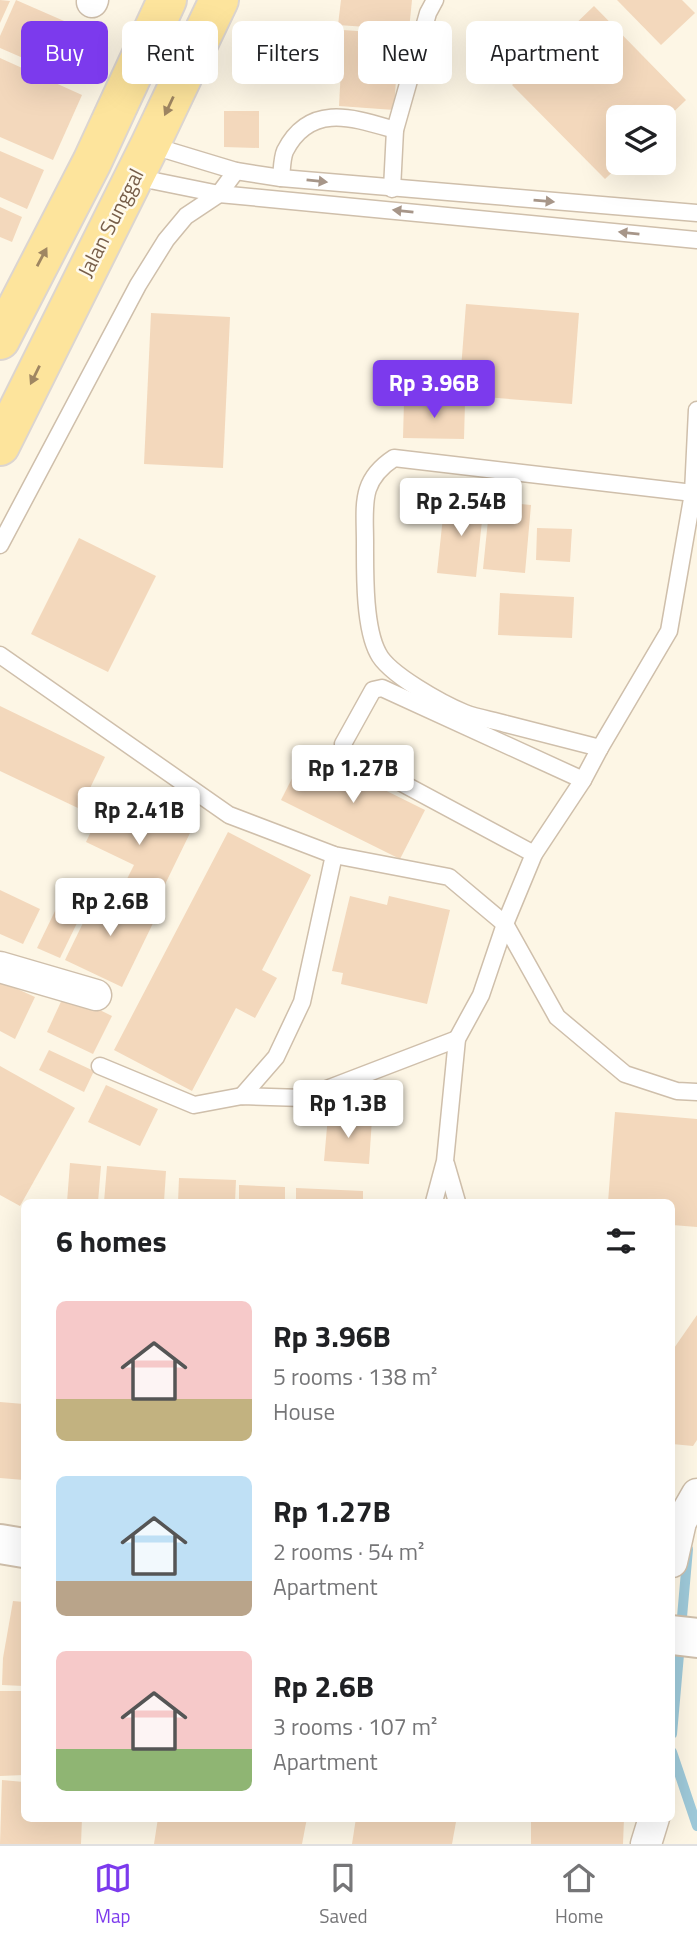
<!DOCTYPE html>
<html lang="en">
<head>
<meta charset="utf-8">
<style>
	:root { --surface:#fff; --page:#f2f2f2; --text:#202124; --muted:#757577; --line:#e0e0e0; --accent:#7c3aed }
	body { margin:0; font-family:"Titillium Web",sans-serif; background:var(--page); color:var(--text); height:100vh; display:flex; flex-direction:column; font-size:26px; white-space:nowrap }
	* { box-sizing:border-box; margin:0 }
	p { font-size:23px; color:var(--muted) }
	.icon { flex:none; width:38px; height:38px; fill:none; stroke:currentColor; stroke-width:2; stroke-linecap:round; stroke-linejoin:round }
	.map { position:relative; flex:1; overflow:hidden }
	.drawer { position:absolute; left:21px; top:1199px; width:654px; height:623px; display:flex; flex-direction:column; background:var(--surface); border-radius:10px; box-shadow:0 7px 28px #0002 }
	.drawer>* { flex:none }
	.guide { position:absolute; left:21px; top:21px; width:656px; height:63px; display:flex; gap:14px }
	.controls { position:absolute; left:606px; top:105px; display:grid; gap:14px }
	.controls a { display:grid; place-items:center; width:70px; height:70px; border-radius:10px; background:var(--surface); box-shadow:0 7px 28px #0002; font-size:35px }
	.price { position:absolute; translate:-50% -60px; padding:0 16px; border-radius:7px; background:#fff; color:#222; font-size:23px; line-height:46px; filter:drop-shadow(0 2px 4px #0008) }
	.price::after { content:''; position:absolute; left:50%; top:42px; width:21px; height:16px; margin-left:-10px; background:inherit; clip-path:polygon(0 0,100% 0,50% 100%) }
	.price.on { background:var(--accent); color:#fff }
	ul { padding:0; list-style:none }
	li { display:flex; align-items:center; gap:21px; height:175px; padding:0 35px }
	li span { display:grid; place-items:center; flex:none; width:196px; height:140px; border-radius:10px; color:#555 }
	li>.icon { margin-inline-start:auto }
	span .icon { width:84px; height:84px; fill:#fffc; stroke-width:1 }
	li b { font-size:30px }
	h2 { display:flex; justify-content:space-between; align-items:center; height:84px; padding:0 35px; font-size:30px }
	.tag { padding:0 24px; border-radius:10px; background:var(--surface); box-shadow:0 7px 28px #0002; font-size:24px; line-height:63px }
	.tag.on { background:var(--accent); color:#fff }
	.menu { display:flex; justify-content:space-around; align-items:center; height:98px; border-top:2px solid var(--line); background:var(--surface); font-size:19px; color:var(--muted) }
	.menu a { display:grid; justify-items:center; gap:4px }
	.menu .on { color:var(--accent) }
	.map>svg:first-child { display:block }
</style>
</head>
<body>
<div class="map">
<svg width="697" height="1844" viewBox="0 0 697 1844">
	<rect width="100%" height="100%" fill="#fdf6e5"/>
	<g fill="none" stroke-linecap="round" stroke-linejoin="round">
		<g stroke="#9ec9d9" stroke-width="10">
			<polyline points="681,1628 688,1549"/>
			<polyline points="672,1734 680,1643"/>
			<polyline points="672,1752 697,1826"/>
		</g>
	</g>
	<g fill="#f3d8bc">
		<polygon points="0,0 10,1 0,23"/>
		<polygon points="16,0 103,38 83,84 0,48 0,36"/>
		<polygon points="341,0 412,0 409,30 338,25"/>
		<polygon points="617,0 682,0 695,13 661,45"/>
		<polygon points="594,6 686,100 663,122 663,117 618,117 618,163 622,163 605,179 512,85"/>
		<polygon points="343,30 399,34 394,110 339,106"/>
		<polygon points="0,58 82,95 53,160 0,137"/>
		<polygon points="224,111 259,111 259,148 224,147"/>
		<polygon points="0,151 44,170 27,209 0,197"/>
		<polygon points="0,207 22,217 12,242 0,237"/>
		<polygon points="466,304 579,313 572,404 459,395"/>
		<polygon points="151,313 230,317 223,468 144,464"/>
		<polygon points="404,401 465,402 464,439 403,438"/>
		<polygon points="445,498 484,502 476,577 437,573"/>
		<polygon points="490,501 531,505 525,573 483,569"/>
		<polygon points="537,528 572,529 570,562 536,560"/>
		<polygon points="79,538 156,576 108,672 31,634"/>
		<polygon points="500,593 574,597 572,638 498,635"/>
		<polygon points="0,706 105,757 80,809 0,771"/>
		<polygon points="306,751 425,810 400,859 281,800"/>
		<polygon points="109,794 190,833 153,909 120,893 134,865 86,842"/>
		<polygon points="228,832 311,875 262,970 277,978 255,1018 236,1008 192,1091 114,1050"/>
		<polygon points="0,890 40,909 23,944 0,934"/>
		<polygon points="99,890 156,917 122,987 65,960"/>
		<polygon points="350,896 387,905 389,896 450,910 427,1004 341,984 343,973 332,971"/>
		<polygon points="56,909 79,919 60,958 37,948"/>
		<polygon points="0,981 35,997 15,1039 0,1031"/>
		<polygon points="65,993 112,1016 93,1054 47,1032"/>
		<polygon points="49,1050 94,1071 84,1092 39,1070"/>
		<polygon points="0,1066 75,1108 20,1206 0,1195"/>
		<polygon points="106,1085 158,1109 140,1146 88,1122"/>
		<polygon points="615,1112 697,1119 697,1227 672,1225 672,1202 608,1202"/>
		<polygon points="328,1116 372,1119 369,1164 324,1161"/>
		<polygon points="70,1163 101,1166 98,1202 67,1202"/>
		<polygon points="107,1166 166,1171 164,1202 104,1202"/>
		<polygon points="179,1178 236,1180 235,1202 178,1202"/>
		<polygon points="239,1185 285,1187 285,1202 239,1202"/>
		<polygon points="296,1188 363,1191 363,1202 296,1202"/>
		<polygon points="697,1315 697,1440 693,1446 672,1444 672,1351"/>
		<polygon points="0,1402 24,1404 24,1480 0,1478"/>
		<polygon points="13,1601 24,1602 24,1686 2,1685 3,1658"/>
		<polygon points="0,1691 24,1691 24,1775 0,1776"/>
		<polygon points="2,1780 24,1782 24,1818 82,1818 81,1844 0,1844"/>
		<polygon points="158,1818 307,1818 302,1844 154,1844"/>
		<polygon points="356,1818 436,1818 456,1822 452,1844 352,1844"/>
		<polygon points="531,1818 624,1818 623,1844 531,1844"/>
	</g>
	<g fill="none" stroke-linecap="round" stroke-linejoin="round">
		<g stroke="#cfbfab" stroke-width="19">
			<g id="service">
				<polyline points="150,145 236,171 281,178 697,213"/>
				<polyline points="135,177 219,194 697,240"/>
				<path d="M 281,178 C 282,169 282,158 285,151 C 310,102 354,118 395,130"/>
				<polyline points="392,189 395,130 428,13 435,0"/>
				<polyline points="0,545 138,285 166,240 186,216 219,194 236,171"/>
				<polyline points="0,655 229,815 334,855 449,877 505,924 557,1017 625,1074 677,1091 697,1092"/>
				<path d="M 600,748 C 569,740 538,732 506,724 C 493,720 478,718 465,713 C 443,704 388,674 378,653 C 364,627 365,572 365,543 C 365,505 359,481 394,458 L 693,493"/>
				<polyline points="534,854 344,752 343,744 373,690 382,688 583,780"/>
				<polyline points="100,1066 194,1105 242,1096 303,1098 457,1039"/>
				<polyline points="242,1096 276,1057 302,1002 334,855"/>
				<polyline points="446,1164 457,1202"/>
				<polyline points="434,1202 445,1161 457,1039 481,995 505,924 534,854 583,780 600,748 669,631 693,493 697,410"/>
			</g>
		</g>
		<g stroke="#cfbfab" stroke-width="33">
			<g id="minor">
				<polyline points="92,2 93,0"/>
				<polyline points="0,967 96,995"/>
				<polyline points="672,1562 681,1522 697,1494"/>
				<polyline points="646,1844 654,1818"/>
			</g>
		</g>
		<g stroke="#cfbfab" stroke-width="42">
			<g id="tertiary">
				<polyline points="0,1544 24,1548"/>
				<polyline points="672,1635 697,1638"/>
			</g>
		</g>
		<g stroke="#dcd5d0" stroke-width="42">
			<g id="primary">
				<polyline points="0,340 92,162 167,0"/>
				<polyline points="0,446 150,145 219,0"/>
			</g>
		</g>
		<use href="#service" stroke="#fff" stroke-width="16"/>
		<use href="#minor" stroke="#fff" stroke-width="30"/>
		<use href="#tertiary" stroke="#fff" stroke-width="38"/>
		<use href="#primary" stroke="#fde49c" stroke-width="38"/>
	</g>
	<defs><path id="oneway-solid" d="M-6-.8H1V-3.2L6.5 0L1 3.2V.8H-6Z" transform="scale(1.75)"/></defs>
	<g fill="#9f8662">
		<use href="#oneway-solid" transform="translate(169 106) rotate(115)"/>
		<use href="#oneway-solid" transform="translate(42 257) rotate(-62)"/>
		<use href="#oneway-solid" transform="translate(35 375) rotate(116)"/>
	</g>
	<g fill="#a79689">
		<use href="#oneway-solid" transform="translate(317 181) rotate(6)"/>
		<use href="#oneway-solid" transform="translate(544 201) rotate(5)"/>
		<use href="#oneway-solid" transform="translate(403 211) rotate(-174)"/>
		<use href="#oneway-solid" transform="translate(629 233) rotate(-174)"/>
	</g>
	<g text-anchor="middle" stroke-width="5" stroke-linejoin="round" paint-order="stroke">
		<g font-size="21" fill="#775e49" stroke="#fffaec">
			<text transform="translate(111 223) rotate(-63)" y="7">Jalan Sunggal</text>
		</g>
	</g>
</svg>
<div class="controls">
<a><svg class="icon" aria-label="layers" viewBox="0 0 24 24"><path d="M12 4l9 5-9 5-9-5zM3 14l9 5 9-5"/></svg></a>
</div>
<b class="price on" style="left:434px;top:420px">Rp 3.96B</b>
<b class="price" style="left:461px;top:538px">Rp 2.54B</b>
<b class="price" style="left:353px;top:805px">Rp 1.27B</b>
<b class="price" style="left:139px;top:847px">Rp 2.41B</b>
<b class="price" style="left:110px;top:938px">Rp 2.6B</b>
<b class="price" style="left:348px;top:1140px">Rp 1.3B</b>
<div class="guide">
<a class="tag on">Buy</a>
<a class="tag">Rent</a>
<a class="tag">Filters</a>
<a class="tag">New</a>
<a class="tag">Apartment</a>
</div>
<section class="drawer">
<h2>6 homes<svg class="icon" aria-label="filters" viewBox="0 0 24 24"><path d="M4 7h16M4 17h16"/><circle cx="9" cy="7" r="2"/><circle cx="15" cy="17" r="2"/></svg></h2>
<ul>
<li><span style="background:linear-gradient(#f6c9c9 70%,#c2b280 0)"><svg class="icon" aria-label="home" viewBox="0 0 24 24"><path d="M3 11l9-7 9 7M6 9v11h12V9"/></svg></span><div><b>Rp 3.96B</b><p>5 rooms · 138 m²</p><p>House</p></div></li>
<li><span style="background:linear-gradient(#bfe0f5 75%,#b9a48a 0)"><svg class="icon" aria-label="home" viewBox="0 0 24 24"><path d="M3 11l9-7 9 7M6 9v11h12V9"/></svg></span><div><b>Rp 1.27B</b><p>2 rooms · 54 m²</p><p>Apartment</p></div></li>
<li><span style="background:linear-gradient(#f6c9c9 70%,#8fb573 0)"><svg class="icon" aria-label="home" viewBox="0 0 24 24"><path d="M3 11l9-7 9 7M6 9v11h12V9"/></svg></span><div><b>Rp 2.6B</b><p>3 rooms · 107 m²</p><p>Apartment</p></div></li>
</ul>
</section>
</div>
<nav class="menu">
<a class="on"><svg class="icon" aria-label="map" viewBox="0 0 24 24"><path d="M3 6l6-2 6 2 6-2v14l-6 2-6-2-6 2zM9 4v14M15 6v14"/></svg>Map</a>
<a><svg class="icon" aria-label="saved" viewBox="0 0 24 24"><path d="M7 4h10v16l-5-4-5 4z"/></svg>Saved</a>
<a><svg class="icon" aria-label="home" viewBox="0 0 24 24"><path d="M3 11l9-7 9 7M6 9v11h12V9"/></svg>Home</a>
</nav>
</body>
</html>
